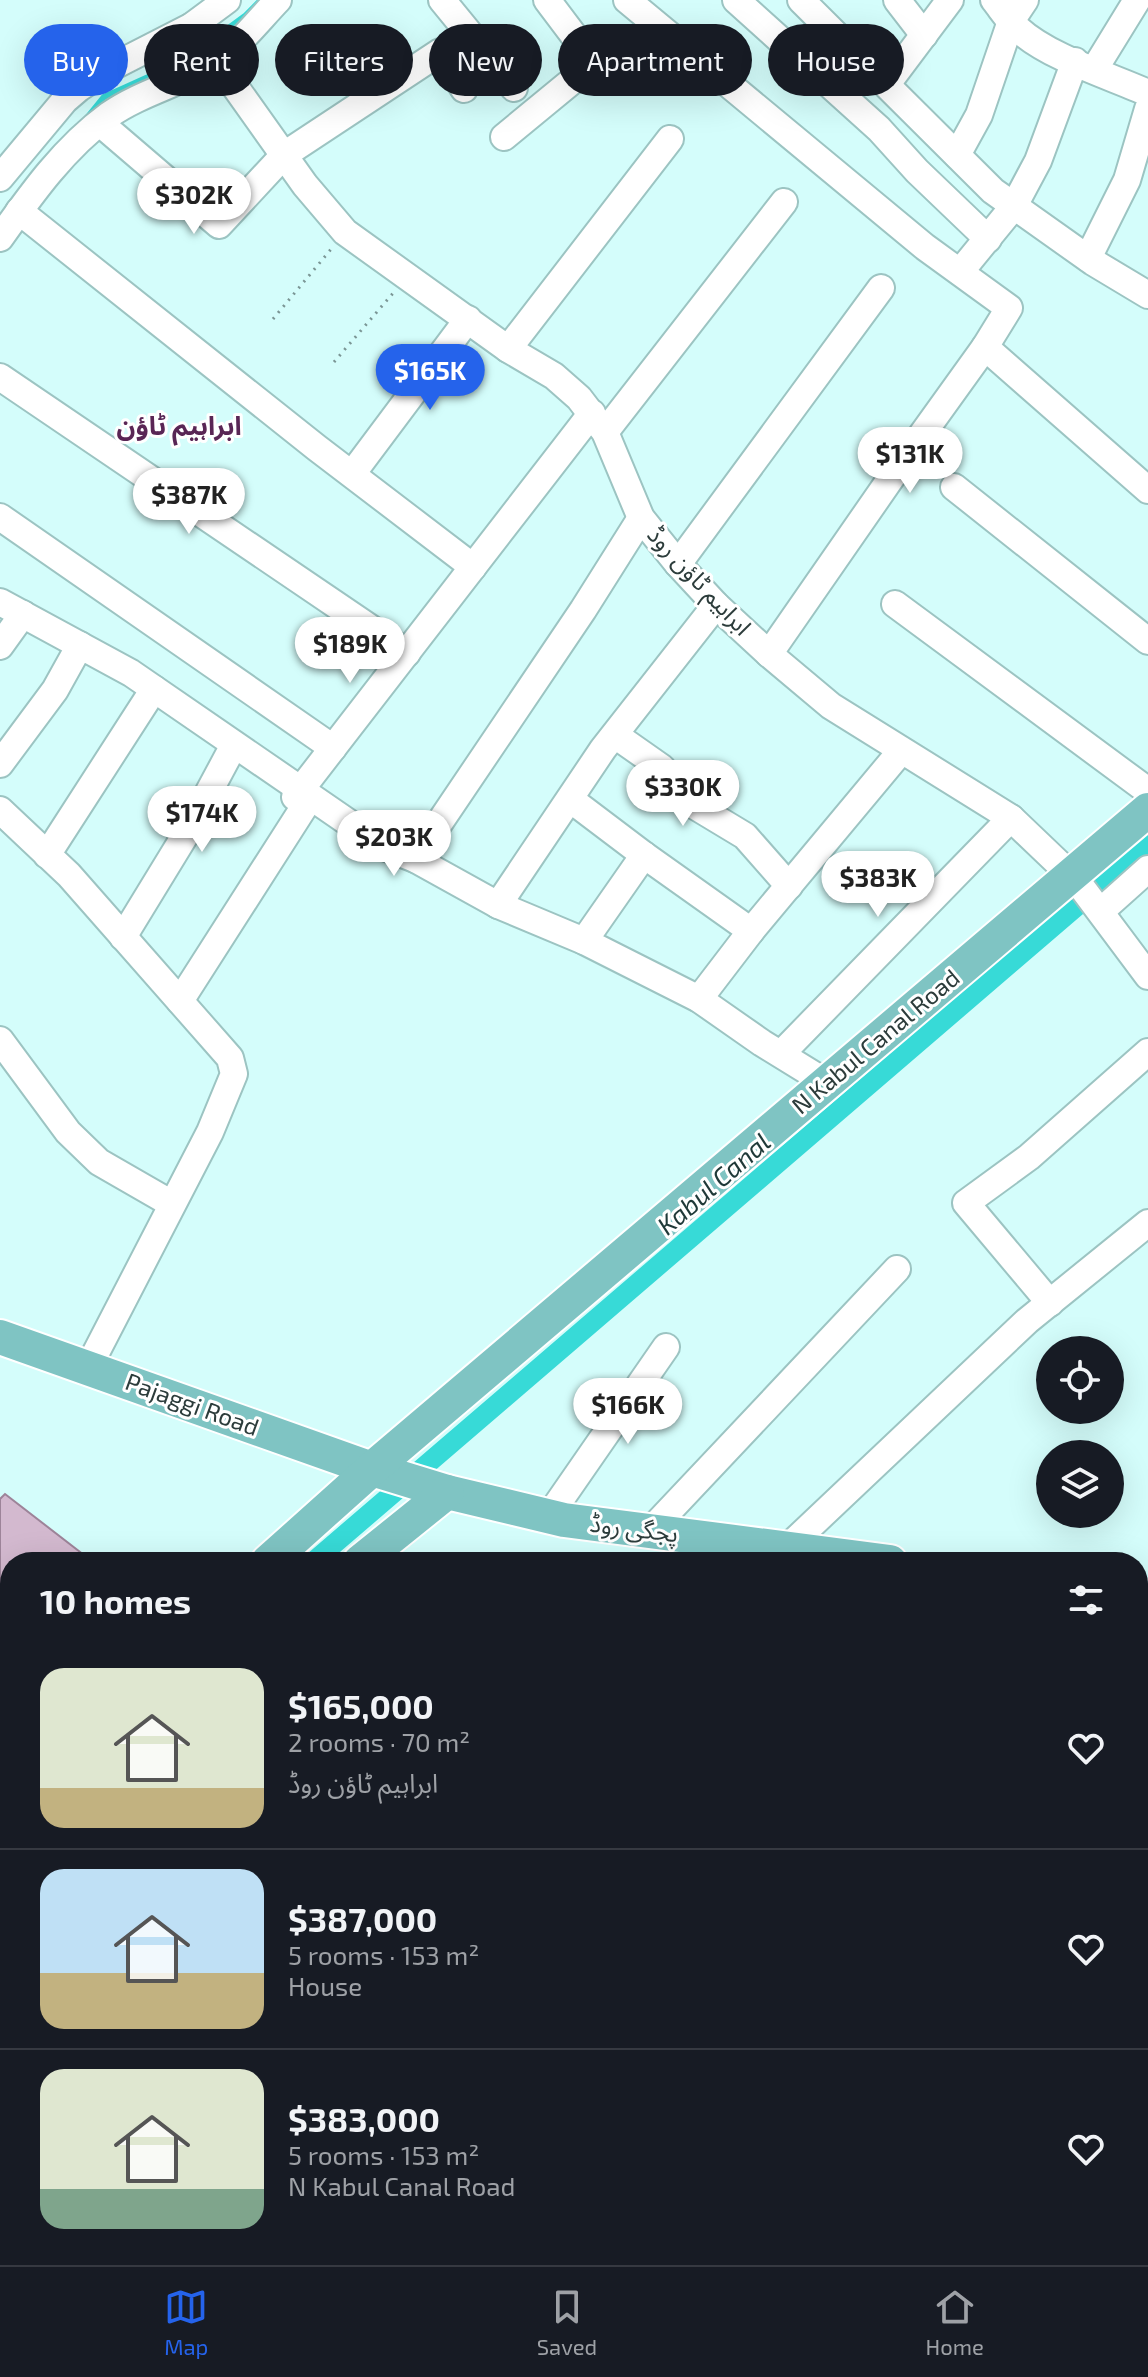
<!DOCTYPE html>
<html lang="en">
<head>
<meta charset="utf-8">
<style>
	:root { --surface:#171b24; --page:#20242c; --text:#f1f3f6; --muted:#9ea1a6; --line:#363941; --accent:#2563eb }
	body { margin:0; font-family:"Exo 2","Noto Sans Arabic",sans-serif; background:var(--page); color:var(--text); height:100vh; display:flex; flex-direction:column; font-size:30px; white-space:nowrap }
	* { box-sizing:border-box; margin:0 }
	p { font-size:26px; color:var(--muted) }
	.icon { flex:none; width:44px; height:44px; fill:none; stroke:currentColor; stroke-width:2; stroke-linecap:round; stroke-linejoin:round }
	.map { position:relative; flex:1; overflow:hidden }
	.side { position:absolute; left:0px; top:1552px; width:1148px; height:714px; display:flex; flex-direction:column; background:var(--surface); border-radius:32px 32px 0 0; box-shadow:0 8px 32px #0002 }
	.side>* { flex:none }
	.top-card { position:absolute; left:24px; top:24px; width:1100px; height:72px; display:flex; gap:16px }
	.controls { position:absolute; left:1036px; top:1336px; display:grid; gap:16px }
	.controls a { display:grid; place-items:center; width:88px; height:88px; border-radius:50%; background:var(--surface); box-shadow:0 8px 32px #0002; font-size:40px }
	.price { position:absolute; translate:-50% -68px; padding:0 18px; border-radius:28px; background:#fff; color:#222; font-size:26px; line-height:52px; filter:drop-shadow(0 2px 4px #0008) }
	.price::after { content:''; position:absolute; left:50%; top:48px; width:24px; height:18px; margin-left:-12px; background:inherit; clip-path:polygon(0 0,100% 0,50% 100%) }
	.price.current { background:var(--accent); color:#fff }
	ul { padding:0; list-style:none }
	li { display:flex; align-items:center; gap:24px; height:200px; padding:0 40px }
	li+li { border-top:2px solid var(--line) }
	li span { display:grid; place-items:center; flex:none; width:224px; height:160px; border-radius:24px; color:#555 }
	li>.icon { margin-inline-start:auto }
	span .icon { width:96px; height:96px; fill:#fffc; stroke-width:1 }
	li b { font-size:34px }
	h2 { display:flex; justify-content:space-between; align-items:center; height:96px; padding:0 40px; font-size:34px }
	.tag { padding:0 28px; border-radius:36px; background:var(--surface); box-shadow:0 8px 32px #0002; font-size:28px; line-height:72px }
	.tag.current { background:var(--accent); color:#fff }
	.tab-bar { display:flex; justify-content:space-around; align-items:center; height:112px; border-top:2px solid var(--line); background:var(--surface); font-size:22px; color:var(--muted) }
	.tab-bar a { display:grid; justify-items:center; gap:4px }
	.tab-bar .current { color:var(--accent) }
	.map>svg:first-child { display:block }
</style>
</head>
<body>
<div class="map">
<svg width="1148" height="2265" viewBox="0 0 1148 2265">
	<rect width="100%" height="100%" fill="#d4fdfb"/>
	<polygon fill="#75d7d5" points="10,2028 10,2256 1138,2256 1138,2059 1148,2059 1148,2265 0,2265 0,2033"/>
	<g fill="none" stroke-linecap="round" stroke-linejoin="round">
		<g stroke="#37dad7" stroke-width="6">
			<polyline points="211,41 245,16 261,0"/>
			<polyline points="87,118 104,97 177,64 198,49"/>
		</g>
		<polyline stroke="#37dad7" stroke-width="20" points="313,1562 1148,845"/>
	</g>
	<g fill="#d3b9cf" stroke="#9d8499" stroke-width="2">
		<polygon points="5,1494 93,1562 10,1562 10,1734 0,1744 0,1499"/>
		<polygon points="10,1846 10,1890 0,1898 0,1853"/>
	</g>
	<g fill="none" stroke-linecap="round" stroke-linejoin="round">
		<g stroke="#9cc4c2" stroke-width="30">
			<g id="minor">
				<polyline points="442,0 514,88"/>
				<polyline points="627,0 925,247 1009,308 985,347 898,468 769,654"/>
				<polyline points="736,0 879,129 917,171 988,239"/>
				<polyline points="801,0 993,191 1093,262 1148,295"/>
				<polyline points="897,0 924,35"/>
				<path d="M 994,0 C 1002,10 1009,21 1018,29 C 1048,57 1110,76 1148,93"/>
				<polyline points="192,26 305,185 345,232 508,349 554,376 579,398 605,432 641,518 678,564 716,605 769,654 831,706 1011,818 1077,881 1148,976"/>
				<polyline points="1094,70 1137,0"/>
				<polyline points="887,84 950,0"/>
				<polyline points="100,123 219,225 284,155 440,52 464,89"/>
				<polyline points="504,137 589,67 590,57 547,0"/>
				<polyline points="957,155 979,115 1011,21 1025,0"/>
				<polyline points="0,178 65,100 79,88 110,68 192,26 227,0"/>
				<polyline points="19,211 317,448 473,567"/>
				<path d="M 0,238 C 32,193 64,148 109,115 C 139,94 175,85 207,67 C 235,51 256,23 278,0"/>
				<polyline points="1088,258 1127,180 1148,109"/>
				<polyline points="960,272 1014,206 1038,161 1075,61"/>
				<polyline points="985,347 1148,490"/>
				<polyline points="508,349 670,139"/>
				<polyline points="0,377 407,653"/>
				<polyline points="605,432 784,202"/>
				<polyline points="352,474 468,319"/>
				<polyline points="954,487 1148,641"/>
				<polyline points="0,517 333,748"/>
				<polyline points="678,564 881,288"/>
				<polyline points="0,602 131,673 384,847 415,859 498,905 584,941 699,999 762,1043 827,1083"/>
				<polyline points="895,604 1148,791"/>
				<polyline points="0,646 23,614"/>
				<polyline points="615,735 662,768 657,783 745,836 789,886"/>
				<polyline points="0,764 55,690 80,645"/>
				<polyline points="570,799 644,855 751,931"/>
				<polyline points="0,810 69,875 230,1058 234,1074 210,1132 88,1368"/>
				<polyline points="47,855 154,689"/>
				<polyline points="415,859 583,610 641,518"/>
				<polyline points="498,905 603,749 716,605"/>
				<polyline points="1101,911 1148,869"/>
				<polyline points="123,937 189,829 234,745"/>
				<polyline points="584,941 644,855"/>
				<polyline points="699,999 751,931 901,751"/>
				<polyline points="180,1001 306,804 295,797 592,413"/>
				<polyline points="0,1040 68,1132 99,1162 172,1204"/>
				<polyline points="781,1054 1011,818"/>
				<polyline points="1050,1303 966,1203 1029,1157 1148,1052"/>
				<polyline points="549,1516 666,1347"/>
				<polyline points="650,1531 897,1269"/>
				<polyline points="786,1549 1027,1321 1148,1223"/>
				<polyline points="1138,1888 1148,1889"/>
				<polyline points="0,1962 10,1957"/>
				<polyline points="1138,2010 1148,2010"/>
			</g>
		</g>
		<g stroke="#fff" stroke-width="38">
			<g id="major">
				<polyline points="0,1337 372,1469 447,1492 564,1520 890,1562"/>
				<polyline points="268,1562 373,1468 1148,810"/>
				<polyline points="360,1562 447,1492"/>
				<polyline points="1138,1596 1148,1598"/>
				<polyline points="0,1798 10,1790"/>
				<polyline points="0,1849 10,1842"/>
			</g>
		</g>
		<g stroke="#7b9695" stroke-width="3" stroke-dasharray="2 6" stroke-linecap="butt">
			<polyline points="273,319 332,248"/>
			<polyline points="334,362 394,292"/>
			<polyline points="0,2039 10,2035"/>
		</g>
		<use href="#minor" stroke="#fff" stroke-width="26"/>
		<use href="#major" stroke="#7fc4c3" stroke-width="34"/>
	</g>
	<g text-anchor="middle" stroke-width="6" stroke-linejoin="round" paint-order="stroke">
		<g font-size="24" fill="#2c3c3b" stroke="#fff">
			<text transform="translate(699 581) rotate(47)" y="8">ابراہیم ٹاؤن روڈ</text>
			<text transform="translate(876 1042) rotate(-40)" y="8">N Kabul Canal Road</text>
			<text transform="translate(192 1405) rotate(20)" y="8">Pajaggi Road</text>
			<text transform="translate(634 1529) rotate(7)" y="8">پجگی روڈ</text>
		</g>
		<g font-size="26" font-weight="bold" fill="#592655" stroke="#fff">
			<text x="179" y="435">ابراہیم ٹاؤن</text>
		</g>
		<g font-size="26" font-style="italic" fill="#1f3938" stroke="#fff">
			<text transform="translate(714 1184) rotate(-41)" y="9">Kabul Canal</text>
		</g>
	</g>
</svg>
<div class="controls">
<a><svg class="icon" aria-label="locate" viewBox="0 0 24 24"><circle cx="12" cy="12" r="6"/><path d="M12 2v4M12 18v4M2 12h4M18 12h4"/></svg></a>
<a><svg class="icon" aria-label="layers" viewBox="0 0 24 24"><path d="M12 4l9 5-9 5-9-5zM3 14l9 5 9-5"/></svg></a>
</div>
<b class="price" style="left:194px;top:236px">$302K</b>
<b class="price current" style="left:430px;top:412px">$165K</b>
<b class="price" style="left:910px;top:495px">$131K</b>
<b class="price" style="left:189px;top:536px">$387K</b>
<b class="price" style="left:350px;top:685px">$189K</b>
<b class="price" style="left:683px;top:828px">$330K</b>
<b class="price" style="left:202px;top:854px">$174K</b>
<b class="price" style="left:394px;top:878px">$203K</b>
<b class="price" style="left:878px;top:919px">$383K</b>
<b class="price" style="left:628px;top:1446px">$166K</b>
<div class="top-card">
<a class="tag current">Buy</a>
<a class="tag">Rent</a>
<a class="tag">Filters</a>
<a class="tag">New</a>
<a class="tag">Apartment</a>
<a class="tag">House</a>
</div>
<section class="side">
<h2>10 homes<svg class="icon" aria-label="filters" viewBox="0 0 24 24"><path d="M4 7h16M4 17h16"/><circle cx="9" cy="7" r="2"/><circle cx="15" cy="17" r="2"/></svg></h2>
<ul>
<li><span style="background:linear-gradient(#dfe7d0 75%,#c2b280 0)"><svg class="icon" aria-label="home" viewBox="0 0 24 24"><path d="M3 11l9-7 9 7M6 9v11h12V9"/></svg></span><div><b>$165,000</b><p>2 rooms · 70 m²</p><p>ابراہیم ٹاؤن روڈ</p></div><svg class="icon" aria-label="heart" viewBox="0 0 24 24"><path d="M12 20l-8-8c-3-5 5-10 8-4 3-6 11-1 8 4z"/></svg></li>
<li><span style="background:linear-gradient(#bfe0f5 65%,#c2b280 0)"><svg class="icon" aria-label="home" viewBox="0 0 24 24"><path d="M3 11l9-7 9 7M6 9v11h12V9"/></svg></span><div><b>$387,000</b><p>5 rooms · 153 m²</p><p>House</p></div><svg class="icon" aria-label="heart" viewBox="0 0 24 24"><path d="M12 20l-8-8c-3-5 5-10 8-4 3-6 11-1 8 4z"/></svg></li>
<li><span style="background:linear-gradient(#dfe7d0 75%,#7fa58c 0)"><svg class="icon" aria-label="home" viewBox="0 0 24 24"><path d="M3 11l9-7 9 7M6 9v11h12V9"/></svg></span><div><b>$383,000</b><p>5 rooms · 153 m²</p><p>N Kabul Canal Road</p></div><svg class="icon" aria-label="heart" viewBox="0 0 24 24"><path d="M12 20l-8-8c-3-5 5-10 8-4 3-6 11-1 8 4z"/></svg></li>
</ul>
</section>
</div>
<nav class="tab-bar">
<a class="current"><svg class="icon" aria-label="map" viewBox="0 0 24 24"><path d="M3 6l6-2 6 2 6-2v14l-6 2-6-2-6 2zM9 4v14M15 6v14"/></svg>Map</a>
<a><svg class="icon" aria-label="saved" viewBox="0 0 24 24"><path d="M7 4h10v16l-5-4-5 4z"/></svg>Saved</a>
<a><svg class="icon" aria-label="home" viewBox="0 0 24 24"><path d="M3 11l9-7 9 7M6 9v11h12V9"/></svg>Home</a>
</nav>
</body>
</html>
